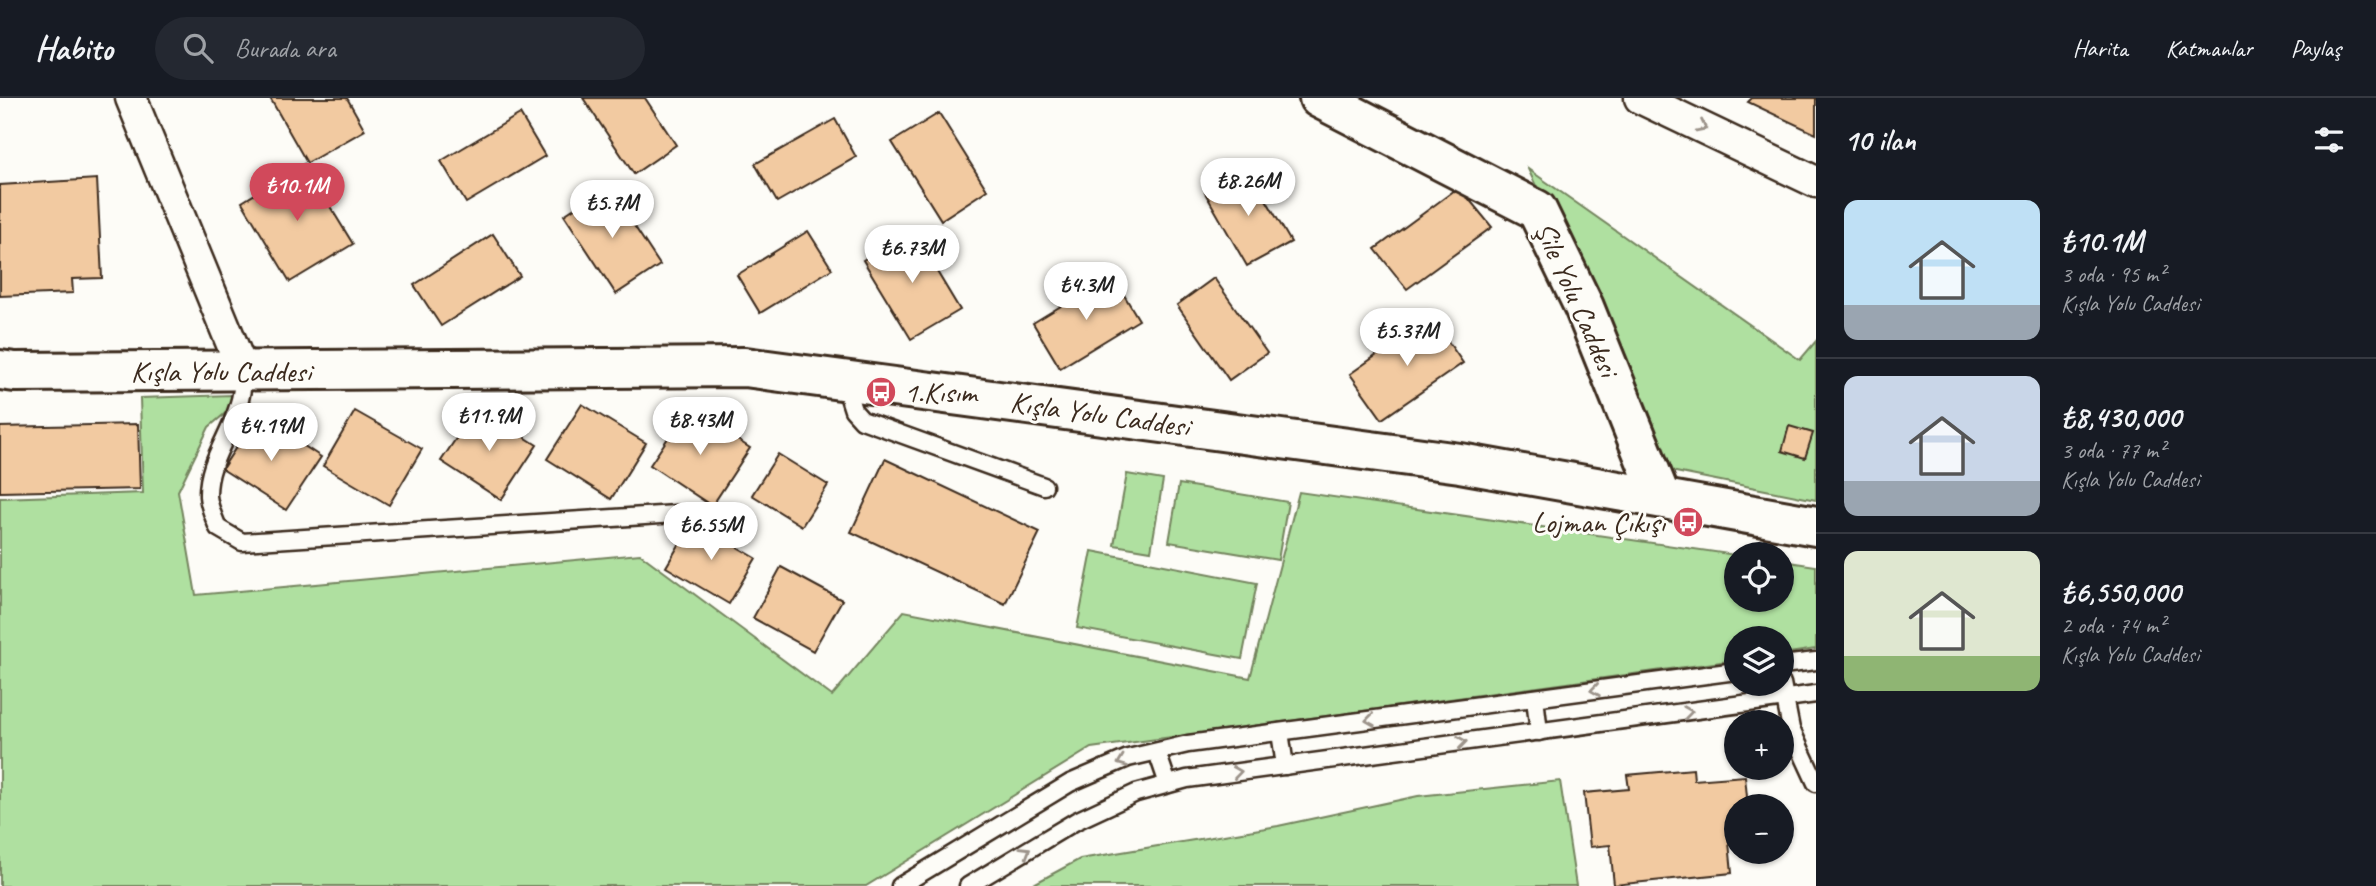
<!DOCTYPE html>
<html lang="tr">
<head>
<meta charset="utf-8">
<style>
	:root { --surface:#171b24; --page:#242831; --text:#f1f3f6; --muted:#9ea1a6; --line:#363941; --accent:#d1495b }
	body { margin:0; font-family:Caveat,sans-serif; background:var(--page); color:var(--text); height:100vh; display:flex; flex-direction:column; font-size:26px; white-space:nowrap }
	* { box-sizing:border-box; margin:0 }
	p { font-size:23px; color:var(--muted) }
	.icon { flex:none; width:38px; height:38px; fill:none; stroke:currentColor; stroke-width:2; stroke-linecap:round; stroke-linejoin:round }
	.map { position:relative; flex:1; overflow:hidden }
	.drawer { display:flex; flex-direction:column; background:var(--surface); width:560px }
	.drawer>* { flex:none }
	.controls { position:absolute; left:1724px; top:444px; display:grid; gap:14px }
	.controls a { display:grid; place-items:center; width:70px; height:70px; border-radius:50%; background:var(--surface); box-shadow:0 2px 5px #0004; font-size:35px }
	.price { position:absolute; translate:-50% -60px; padding:0 16px; border-radius:24px; background:#fff; color:#222; font-size:23px; line-height:46px; filter:drop-shadow(0 2px 4px #0008) }
	.price::after { content:''; position:absolute; left:50%; top:42px; width:21px; height:16px; margin-left:-10px; background:inherit; clip-path:polygon(0 0,100% 0,50% 100%) }
	.price.selected { background:var(--accent); color:#fff }
	ul { padding:0; list-style:none }
	li { display:flex; align-items:center; gap:21px; height:175px; padding:0 28px }
	li+li { border-top:2px solid var(--line) }
	li span { display:grid; place-items:center; flex:none; width:196px; height:140px; border-radius:14px; color:#555 }
	li>.icon { margin-inline-start:auto }
	span .icon { width:84px; height:84px; fill:#fffc; stroke-width:1 }
	li b { font-size:30px }
	h2 { display:flex; justify-content:space-between; align-items:center; height:84px; padding:0 28px; font-size:30px }
	header { display:flex; align-items:center; gap:42px; box-sizing:border-box; height:98px; padding:0 35px; background:var(--surface); border-bottom:2px solid var(--line) }
	header strong { font-size:33px }
	nav { display:flex; gap:38px; margin-inline-start:auto; font-size:24px }
	.search { width:490px; height:63px; background:var(--page); display:flex; align-items:center; gap:18px; box-sizing:border-box; padding:0 24px; border-radius:38px; color:var(--muted); font-size:26px }
	main { display:flex; flex:1; min-height:0 }
	.map>svg:first-child { display:block }
</style>
</head>
<body>
<header>
<strong>Habito</strong>
<div class="search"><svg class="icon" aria-label="search" viewBox="0 0 24 24"><circle cx="10" cy="10" r="6"/><path d="M15 15l6 6"/></svg>Burada ara</div>
<nav><a>Harita</a><a>Katmanlar</a><a>Paylaş</a></nav>
</header>
<main>
<div class="map">
<svg width="1816" height="788" viewBox="0 0 1816 788">
	<rect width="100%" height="100%" fill="#fdfcf7"/>
	<filter id="ink" filterUnits="userSpaceOnUse"><feTurbulence type="fractalNoise" baseFrequency=".0143" numOctaves="2"/><feDisplacementMap in="SourceGraphic" scale="14" xChannelSelector="R" yChannelSelector="G"/><feConvolveMatrix kernelMatrix="1 2 1 2 8 2 1 2 1" color-interpolation-filters="sRGB"/></filter>
	<g filter="url(#ink)">
		<g fill="#afe0a0" stroke="#75855f" stroke-width="2">
			<polygon points="1528,71 1800,262 1816,243 1816,402 1671,373"/>
			<polygon points="232,297 228,313 209,329 178,393 196,497 640,456 832,598 904,513 1250,580 1299,394 1736,457 1736,502 1782,502 1782,463 1816,468 1816,551 1782,556 1782,541 1736,541 1736,562 1091,650 866,788 0,788 0,400 143,395 140,300"/>
			<polygon points="1127,376 1163,382 1151,453 1114,447"/>
			<polygon points="1179,386 1288,404 1278,462 1169,444"/>
			<polygon points="1092,453 1257,485 1242,561 1077,530"/>
			<polygon points="1560,683 1576,788 1030,788 1080,761 1278,728 1418,698"/>
		</g>
		<g fill="#f2caa1" stroke="#3b2a1e" stroke-width="2">
			<polygon points="270,0 347,0 365,32 307,65"/>
			<polygon points="583,0 645,0 676,47 634,76"/>
			<polygon points="1752,0 1816,0 1816,36 1748,4"/>
			<polygon points="939,15 987,92 941,122 892,44"/>
			<polygon points="520,16 545,58 466,105 441,63"/>
			<polygon points="835,21 856,59 777,104 755,66"/>
			<polygon points="304,66 353,146 290,184 242,104"/>
			<polygon points="1248,71 1291,144 1247,168 1205,95"/>
			<polygon points="97,81 102,180 72,181 73,195 0,198 0,87"/>
			<polygon points="608,88 660,167 616,196 564,117"/>
			<polygon points="1459,89 1492,129 1407,191 1375,151"/>
			<polygon points="912,132 960,212 911,241 863,162"/>
			<polygon points="808,133 832,171 760,215 737,177"/>
			<polygon points="493,136 520,178 441,228 414,187"/>
			<polygon points="1112,177 1139,222 1060,270 1033,225"/>
			<polygon points="1214,180 1267,255 1229,282 1177,207"/>
			<polygon points="1431,219 1463,265 1382,321 1350,276"/>
			<polygon points="582,306 646,345 611,401 547,361"/>
			<polygon points="477,309 537,347 501,402 441,363"/>
			<polygon points="688,310 750,350 712,408 650,367"/>
			<polygon points="355,313 422,351 389,407 323,368"/>
			<polygon points="257,317 321,359 286,412 222,371"/>
			<polygon points="138,326 140,391 0,394 0,329"/>
			<polygon points="1789,328 1813,335 1805,360 1782,353"/>
			<polygon points="778,356 828,387 802,428 752,397"/>
			<polygon points="885,361 1040,434 1005,506 851,434"/>
			<polygon points="693,423 756,460 729,506 666,469"/>
			<polygon points="781,469 842,502 813,553 753,520"/>
			<polygon points="1693,671 1694,682 1745,678 1748,709 1736,709 1736,733 1728,734 1732,775 1614,787 1610,747 1590,749 1584,695 1629,691 1627,677"/>
		</g>
		<g fill="none" stroke-linecap="round" stroke-linejoin="round">
			<g stroke="#3b2a1e" stroke-width="21">
				<g id="service">
					<path d="M 243,273 C 245,325 207,353 208,398 C 209,409 214,420 218,430 L 242,444 L 676,416"/>
					<polyline points="844,284 853,312 862,322 1044,388"/>
					<polyline points="1782,567 1816,563"/>
					<polyline points="1782,585 1791,631 1816,685"/>
					<polyline points="1535,600 1539,634"/>
					<polyline points="1280,634 1285,668"/>
					<polyline points="1157,654 1168,686"/>
					<polyline points="900,788 1070,685 1128,660 1188,646 1736,573"/>
					<polyline points="968,788 1076,723 1136,695 1187,681 1816,596"/>
				</g>
			</g>
			<g stroke="#3b2a1e" stroke-width="35">
				<g id="minor">
					<polyline points="131,0 243,273"/>
					<polyline points="1640,0 1816,84"/>
				</g>
			</g>
			<g stroke="#3b2a1e" stroke-width="44">
				<g id="tertiary">
					<polyline points="1319,0 1537,112 1584,209 1661,400"/>
					<polyline points="0,272 15,274 745,269 1460,365 1816,428"/>
				</g>
			</g>
			<use href="#service" stroke="#fdfcf7" stroke-width="16"/>
			<use href="#minor" stroke="#fdfcf7" stroke-width="30"/>
			<use href="#tertiary" stroke="#fdfcf7" stroke-width="38"/>
		</g>
		<defs><path id="oneway-chevron" d="M-2-3.5L2.5 0L-2 3.5" fill="none" stroke-width="1.6" stroke-linecap="round" stroke-linejoin="round" transform="scale(1.75)"/></defs>
		<g stroke="#9c938a">
			<use href="#oneway-chevron" transform="translate(1702 29) rotate(26)"/>
			<use href="#oneway-chevron" transform="translate(1595 592) rotate(172)"/>
			<use href="#oneway-chevron" transform="translate(1688 614) rotate(-8)"/>
			<use href="#oneway-chevron" transform="translate(1370 622) rotate(172)"/>
			<use href="#oneway-chevron" transform="translate(1462 644) rotate(-8)"/>
			<use href="#oneway-chevron" transform="translate(1122 664) rotate(159)"/>
			<use href="#oneway-chevron" transform="translate(1237 674) rotate(-8)"/>
			<use href="#oneway-chevron" transform="translate(1026 753) rotate(-31)"/>
		</g>
	</g>
	<defs>
		<g id="bus-disc" transform="scale(1.575)"><circle r="9.5" fill="#d1495b" stroke="#fdfcf7"/><path d="M-5-6H5V4H4V6H2V4H-2V6H-4V4H-5ZM-3.5-4V0h7V-4ZM-3.5 1.2v1.5H-2V1.2ZM2 1.2v1.5H3.5V1.2Z" fill="#fff"/></g>
	</defs>
	<g fill-rule="evenodd">
		<use href="#bus-disc" x="881" y="294"/>
		<use href="#bus-disc" x="1688" y="424"/>
	</g>
	<g text-anchor="middle" stroke-width="6" stroke-linejoin="round" paint-order="stroke">
		<g font-size="30" fill="#3b2a1e" stroke="#fdfcf7">
			<text transform="translate(1577 201) rotate(66)" y="10">Şile Yolu Caddesi</text>
			<text x="221" y="283">Kışla Yolu Caddesi</text>
			<text transform="translate(1100 316) rotate(8)" y="10">Kışla Yolu Caddesi</text>
		</g>
		<g font-size="30" fill="#3b2a1e" stroke="#fdfcf7" text-anchor="start">
			<text x="904" y="304">1.Kısım</text>
			<text x="1665" y="434" text-anchor="end">Lojman Çıkışı</text>
		</g>
	</g>
</svg>
<div class="controls">
<a><svg class="icon" aria-label="locate" viewBox="0 0 24 24"><circle cx="12" cy="12" r="6"/><path d="M12 2v4M12 18v4M2 12h4M18 12h4"/></svg></a>
<a><svg class="icon" aria-label="layers" viewBox="0 0 24 24"><path d="M12 4l9 5-9 5-9-5zM3 14l9 5 9-5"/></svg></a>
<a>+</a>
<a>−</a>
</div>
<b class="price" style="left:1248px;top:120px">₺8.26M</b>
<b class="price selected" style="left:297px;top:125px">₺10.1M</b>
<b class="price" style="left:612px;top:142px">₺5.7M</b>
<b class="price" style="left:912px;top:187px">₺6.73M</b>
<b class="price" style="left:1086px;top:224px">₺4.3M</b>
<b class="price" style="left:1407px;top:270px">₺5.37M</b>
<b class="price" style="left:489px;top:355px">₺11.9M</b>
<b class="price" style="left:700px;top:359px">₺8.43M</b>
<b class="price" style="left:271px;top:365px">₺4.19M</b>
<b class="price" style="left:711px;top:464px">₺6.55M</b>
</div>
<section class="drawer">
<h2>10 ilan<svg class="icon" aria-label="filters" viewBox="0 0 24 24"><path d="M4 7h16M4 17h16"/><circle cx="9" cy="7" r="2"/><circle cx="15" cy="17" r="2"/></svg></h2>
<ul>
<li><span style="background:linear-gradient(#bfe0f5 75%,#9aa5b1 0)"><svg class="icon" aria-label="home" viewBox="0 0 24 24"><path d="M3 11l9-7 9 7M6 9v11h12V9"/></svg></span><div><b>₺10.1M</b><p>3 oda · 95 m²</p><p>Kışla Yolu Caddesi</p></div></li>
<li><span style="background:linear-gradient(#c9d6e8 75%,#9aa5b1 0)"><svg class="icon" aria-label="home" viewBox="0 0 24 24"><path d="M3 11l9-7 9 7M6 9v11h12V9"/></svg></span><div><b>₺8,430,000</b><p>3 oda · 77 m²</p><p>Kışla Yolu Caddesi</p></div></li>
<li><span style="background:linear-gradient(#dfe7d0 75%,#8fb573 0)"><svg class="icon" aria-label="home" viewBox="0 0 24 24"><path d="M3 11l9-7 9 7M6 9v11h12V9"/></svg></span><div><b>₺6,550,000</b><p>2 oda · 74 m²</p><p>Kışla Yolu Caddesi</p></div></li>
</ul>
</section>
</main>
</body>
</html>
